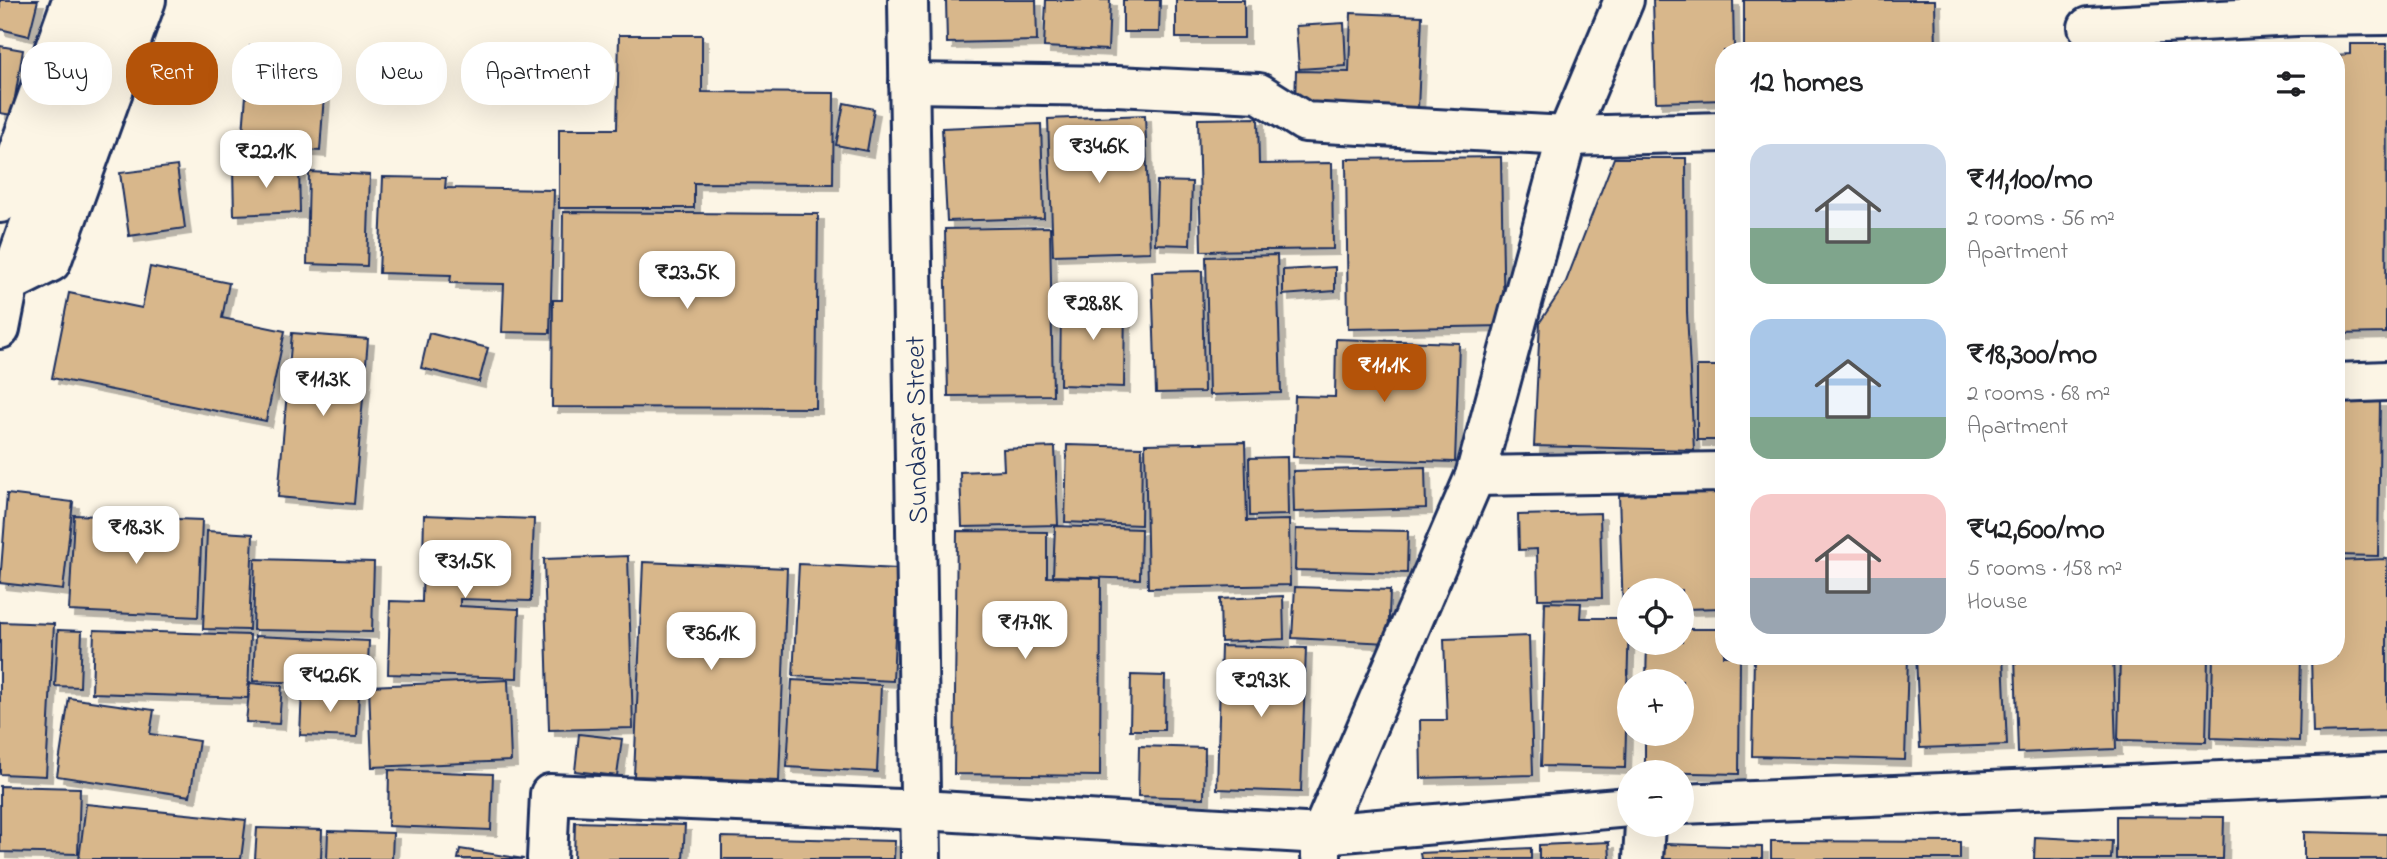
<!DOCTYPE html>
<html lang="en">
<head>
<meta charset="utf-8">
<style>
	:root { --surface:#fff; --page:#f6f6f6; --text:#202124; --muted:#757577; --accent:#b45309 }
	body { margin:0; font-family:"Indie Flower",sans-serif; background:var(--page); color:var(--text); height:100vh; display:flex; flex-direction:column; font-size:26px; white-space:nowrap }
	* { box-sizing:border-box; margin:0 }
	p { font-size:23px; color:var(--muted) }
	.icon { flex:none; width:38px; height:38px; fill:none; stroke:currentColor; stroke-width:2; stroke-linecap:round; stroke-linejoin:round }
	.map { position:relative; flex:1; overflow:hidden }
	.panel { position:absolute; left:1715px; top:42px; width:630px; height:623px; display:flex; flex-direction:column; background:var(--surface); border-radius:28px; box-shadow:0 7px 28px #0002 }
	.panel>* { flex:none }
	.banner { position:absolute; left:21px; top:42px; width:665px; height:63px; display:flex; gap:14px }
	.tools { position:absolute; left:1617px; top:578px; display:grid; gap:14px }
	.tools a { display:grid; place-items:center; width:77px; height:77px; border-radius:50%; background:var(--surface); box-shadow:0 7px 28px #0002; font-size:35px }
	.price { position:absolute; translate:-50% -60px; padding:0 16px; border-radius:14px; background:#fff; color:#222; font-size:23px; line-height:46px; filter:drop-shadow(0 2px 4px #0008) }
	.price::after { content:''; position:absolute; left:50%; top:42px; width:21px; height:16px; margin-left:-10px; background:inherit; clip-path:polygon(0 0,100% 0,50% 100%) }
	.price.active { background:var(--accent); color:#fff }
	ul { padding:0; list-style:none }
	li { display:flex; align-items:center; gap:21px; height:175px; padding:0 35px }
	li span { display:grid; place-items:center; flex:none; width:196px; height:140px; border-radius:21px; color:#555 }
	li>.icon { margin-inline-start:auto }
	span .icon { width:84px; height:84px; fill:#fffc; stroke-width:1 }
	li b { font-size:30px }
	h2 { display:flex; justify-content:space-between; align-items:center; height:84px; padding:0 35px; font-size:30px }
	.pill { padding:0 24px; border-radius:28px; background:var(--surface); box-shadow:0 7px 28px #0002; font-size:24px; line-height:63px }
	.pill.active { background:var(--accent); color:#fff }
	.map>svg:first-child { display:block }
</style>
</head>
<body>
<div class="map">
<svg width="2387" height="859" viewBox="0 0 2387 859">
	<defs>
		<filter id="shadow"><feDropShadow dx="6" dy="6" stdDeviation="0" flood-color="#0004"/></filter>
	</defs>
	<rect width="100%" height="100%" fill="#fcf5e5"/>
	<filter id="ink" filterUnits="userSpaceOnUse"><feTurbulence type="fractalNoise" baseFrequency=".0143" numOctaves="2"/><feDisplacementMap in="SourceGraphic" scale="14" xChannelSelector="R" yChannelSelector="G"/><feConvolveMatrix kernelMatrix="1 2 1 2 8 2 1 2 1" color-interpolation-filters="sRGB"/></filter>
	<g filter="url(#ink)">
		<g fill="#d8b78b" stroke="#1b2f5e" stroke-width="2" filter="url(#shadow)">
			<polygon points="0,0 38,0 29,36 0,29"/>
			<polygon points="946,0 1036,0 1037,41 947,43"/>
			<polygon points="1046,0 1110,0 1108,50 1044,47"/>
			<polygon points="1123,0 1160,0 1159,32 1123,32"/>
			<rect x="1176" y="0" width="68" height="38"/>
			<polygon points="1653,0 1733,0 1734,51 1724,51 1724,100 1656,102"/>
			<polygon points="1744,0 1935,0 1936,51 1744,51"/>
			<polygon points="1351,13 1422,16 1418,109 1295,103 1296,71 1349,72"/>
			<polygon points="1344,23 1346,66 1299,69 1296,26"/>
			<polygon points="619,35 702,35 702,92 834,93 833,184 694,183 694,208 559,208 559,129 617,129"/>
			<polygon points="2350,44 2387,44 2386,333 2336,334 2336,55 2350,54"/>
			<polygon points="0,46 23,50 12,115 0,113"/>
			<polygon points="250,46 327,52 320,151 242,145"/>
			<polygon points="844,103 874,109 867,151 836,145"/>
			<polygon points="1145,115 1150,252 1053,255 1048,119"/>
			<polygon points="1258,118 1259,164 1332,163 1333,249 1201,251 1198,119"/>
			<polygon points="1041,124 1044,218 947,221 942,128"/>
			<polygon points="1501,157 1504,326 1348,329 1346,159"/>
			<polygon points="1614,158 1686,158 1687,312 1694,450 1534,446 1540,322 1565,284"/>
			<polygon points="1722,165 1724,165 1724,316 1720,316"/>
			<polygon points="177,166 185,228 129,236 120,173"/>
			<polygon points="299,166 300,212 234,215 233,168"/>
			<polygon points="309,172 370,175 367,266 307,264"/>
			<polygon points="383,177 446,178 445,188 554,190 550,333 502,332 504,284 450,283 451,275 379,273"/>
			<polygon points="1157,181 1192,182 1190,245 1155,244"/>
			<polygon points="563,212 818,214 816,408 552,407 553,300 562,300"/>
			<polygon points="1050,227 1053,395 948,396 945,229"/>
			<polygon points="1277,255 1281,393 1209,395 1206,257"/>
			<polygon points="150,267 229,283 222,318 285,331 266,421 52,378 69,293 142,308"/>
			<polygon points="1335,267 1335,291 1283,295 1283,270"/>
			<polygon points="1202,271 1204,392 1156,393 1152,272"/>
			<polygon points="1061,297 1125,298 1124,387 1060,385"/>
			<polygon points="1718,329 1724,329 1724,440 1697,440 1697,366 1718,366"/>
			<polygon points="292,333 368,339 354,504 278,497"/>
			<polygon points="429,333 488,348 479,382 421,368"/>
			<polygon points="1336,339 1459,343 1455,462 1293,457 1295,396 1335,397"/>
			<polygon points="2336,400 2380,401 2378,556 2336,555"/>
			<polygon points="1245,442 1247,521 1289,520 1290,585 1148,588 1145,444"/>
			<polygon points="1067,445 1142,447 1141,525 1065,522"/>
			<polygon points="1055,447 1058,525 962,527 960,472 1004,470 1003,449"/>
			<polygon points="1287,457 1288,515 1250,516 1249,458"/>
			<polygon points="1425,467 1426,508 1294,512 1293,471"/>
			<polygon points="1724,491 1724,608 1682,609 1682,590 1629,590 1629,611 1623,612 1619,495"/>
			<polygon points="7,494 73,502 63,590 0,583"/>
			<polygon points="1600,513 1602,598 1538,599 1537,549 1519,550 1518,515"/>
			<polygon points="74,515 202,520 198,617 69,611"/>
			<polygon points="424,515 534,519 531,601 460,599 460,606 519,609 517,678 388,674 390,601 422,602"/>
			<polygon points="1055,526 1141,529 1140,579 1053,576"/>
			<polygon points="1296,529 1408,531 1407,573 1295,570"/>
			<polygon points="207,531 253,534 249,630 203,629"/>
			<polygon points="957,531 1047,532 1047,577 1101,578 1100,776 954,774"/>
			<polygon points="628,556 633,728 549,730 544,559"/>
			<polygon points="255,559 374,562 372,632 253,630"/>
			<polygon points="2387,559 2387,731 2313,733 2311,656 2336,656 2336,561"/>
			<polygon points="643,562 787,568 779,781 634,776"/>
			<polygon points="799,564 898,569 893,681 793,676"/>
			<polygon points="1295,587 1390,590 1388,643 1292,638"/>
			<polygon points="1283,596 1284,639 1221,642 1220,599"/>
			<polygon points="1545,602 1581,603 1580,618 1629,618 1625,768 1541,766"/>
			<polygon points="0,622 54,624 46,776 0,774"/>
			<polygon points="1682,629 1724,629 1724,656 1740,656 1739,774 1645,772 1645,733 1682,733 1682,681 1646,681 1647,642 1682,642"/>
			<polygon points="58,630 82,631 80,687 55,686"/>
			<polygon points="94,630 250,635 248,698 92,693"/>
			<polygon points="255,636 369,641 367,685 253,681"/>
			<polygon points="1529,636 1533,775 1421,778 1420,720 1447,720 1444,639"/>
			<polygon points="1221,646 1306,648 1301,792 1217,789"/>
			<polygon points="1754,656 1908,656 1905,760 1752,756"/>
			<polygon points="1916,656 2003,656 2007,745 1920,748"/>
			<polygon points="2015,656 2113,656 2116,749 2018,753"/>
			<polygon points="2120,656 2208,656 2206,742 2118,740"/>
			<polygon points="2213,656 2301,656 2299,741 2211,738"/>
			<polygon points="1131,675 1165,676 1164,730 1130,730"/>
			<polygon points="508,680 511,761 372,767 369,686"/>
			<polygon points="792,680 881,685 877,772 787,767"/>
			<polygon points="250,683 282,686 279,724 246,722"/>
			<polygon points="302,690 359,692 357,737 300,735"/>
			<polygon points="69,698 154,710 150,734 199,741 190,796 57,776"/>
			<polygon points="579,734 622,739 617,776 575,771"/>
			<polygon points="1139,746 1205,748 1204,798 1138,796"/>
			<polygon points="389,770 493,774 491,830 388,826"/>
			<polygon points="0,786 80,788 78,854 0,852"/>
			<polygon points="86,804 246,820 241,859 79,859"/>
			<polygon points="2116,816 2224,817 2223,859 2116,859"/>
			<polygon points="575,822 685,825 683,859 574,859"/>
			<polygon points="257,828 322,830 321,859 255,859"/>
			<polygon points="328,831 393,833 392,859 327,859"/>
			<polygon points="2304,832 2387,834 2387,859 2304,859"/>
			<polygon points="722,837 895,841 894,859 722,859"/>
			<polygon points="2035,837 2112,841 2111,859 2034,859"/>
			<polygon points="1771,841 1960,842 1960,859 1771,859"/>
			<polygon points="1609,842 1610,859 1539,859 1539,845"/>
			<polygon points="1665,844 1762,847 1762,859 1664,859"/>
			<polygon points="1531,848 1531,859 1421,859 1420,853"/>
			<polygon points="460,849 524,859 458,859"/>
		</g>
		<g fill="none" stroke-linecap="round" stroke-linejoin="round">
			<g stroke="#1b2f5e" stroke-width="44">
				<g id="street">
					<polyline points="908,0 921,859"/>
					<polyline points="2088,27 2297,16 2387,15"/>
					<polyline points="909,83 1116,86 1259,93 1305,122 1567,136 1724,132"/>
					<polyline points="0,203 72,0"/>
					<polyline points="9,283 51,262 146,0"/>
					<polyline points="2336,383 2387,381"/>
					<polyline points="1475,476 1724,472"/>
					<polyline points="1682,804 2387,774"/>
					<polyline points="1321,857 1321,834 1475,476 1567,136 1624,0"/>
					<polyline points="547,859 550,794 922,810 1321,834 1629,807"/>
					<polyline points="1643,859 1645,824"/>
				</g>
			</g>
			<g stroke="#1b2f5e" stroke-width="44">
				<polyline id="secondary" points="0,329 9,283 108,0"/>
			</g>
			<use href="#street" stroke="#fcf5e5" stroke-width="38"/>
			<use href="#secondary" stroke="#fcf5e5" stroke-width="38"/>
		</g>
	</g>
	<g text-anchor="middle" stroke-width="5" stroke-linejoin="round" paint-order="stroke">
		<g font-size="28" fill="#1b2f5e" stroke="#fcf5e5">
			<text transform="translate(915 430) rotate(-91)" y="10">Sundarar Street</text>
		</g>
	</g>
</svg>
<div class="tools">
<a><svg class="icon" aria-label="locate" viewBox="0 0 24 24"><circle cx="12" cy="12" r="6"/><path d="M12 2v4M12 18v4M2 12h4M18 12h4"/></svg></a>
<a>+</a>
<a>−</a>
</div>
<b class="price" style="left:1099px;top:185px">₹34.6K</b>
<b class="price" style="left:266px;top:190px">₹22.1K</b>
<b class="price" style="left:687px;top:311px">₹23.5K</b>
<b class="price" style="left:1093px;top:342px">₹28.8K</b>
<b class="price active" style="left:1384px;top:404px">₹11.1K</b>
<b class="price" style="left:323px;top:418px">₹11.3K</b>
<b class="price" style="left:136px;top:566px">₹18.3K</b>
<b class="price" style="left:465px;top:600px">₹31.5K</b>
<b class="price" style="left:1025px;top:661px">₹17.9K</b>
<b class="price" style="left:711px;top:672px">₹36.1K</b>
<b class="price" style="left:330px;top:714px">₹42.6K</b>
<b class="price" style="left:1261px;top:719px">₹29.3K</b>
<div class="banner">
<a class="pill">Buy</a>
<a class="pill active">Rent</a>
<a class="pill">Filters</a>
<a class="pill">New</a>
<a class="pill">Apartment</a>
</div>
<section class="panel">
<h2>12 homes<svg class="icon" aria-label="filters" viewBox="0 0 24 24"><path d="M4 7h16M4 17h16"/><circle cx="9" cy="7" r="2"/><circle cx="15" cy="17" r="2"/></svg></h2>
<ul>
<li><span style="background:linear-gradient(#c9d6e8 60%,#7fa58c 0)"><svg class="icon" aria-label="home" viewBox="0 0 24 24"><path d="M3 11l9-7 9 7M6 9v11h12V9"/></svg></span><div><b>₹11,100/mo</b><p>2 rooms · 56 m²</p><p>Apartment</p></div></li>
<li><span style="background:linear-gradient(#a9c7e8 70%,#7fa58c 0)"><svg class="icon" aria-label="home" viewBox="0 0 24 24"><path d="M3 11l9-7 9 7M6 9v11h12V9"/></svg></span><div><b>₹18,300/mo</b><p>2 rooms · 68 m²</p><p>Apartment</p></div></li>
<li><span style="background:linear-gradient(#f6c9c9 60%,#9aa5b1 0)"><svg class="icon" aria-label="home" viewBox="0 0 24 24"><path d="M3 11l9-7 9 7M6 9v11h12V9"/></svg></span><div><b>₹42,600/mo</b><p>5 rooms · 158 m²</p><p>House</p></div></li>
</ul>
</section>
</div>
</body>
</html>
